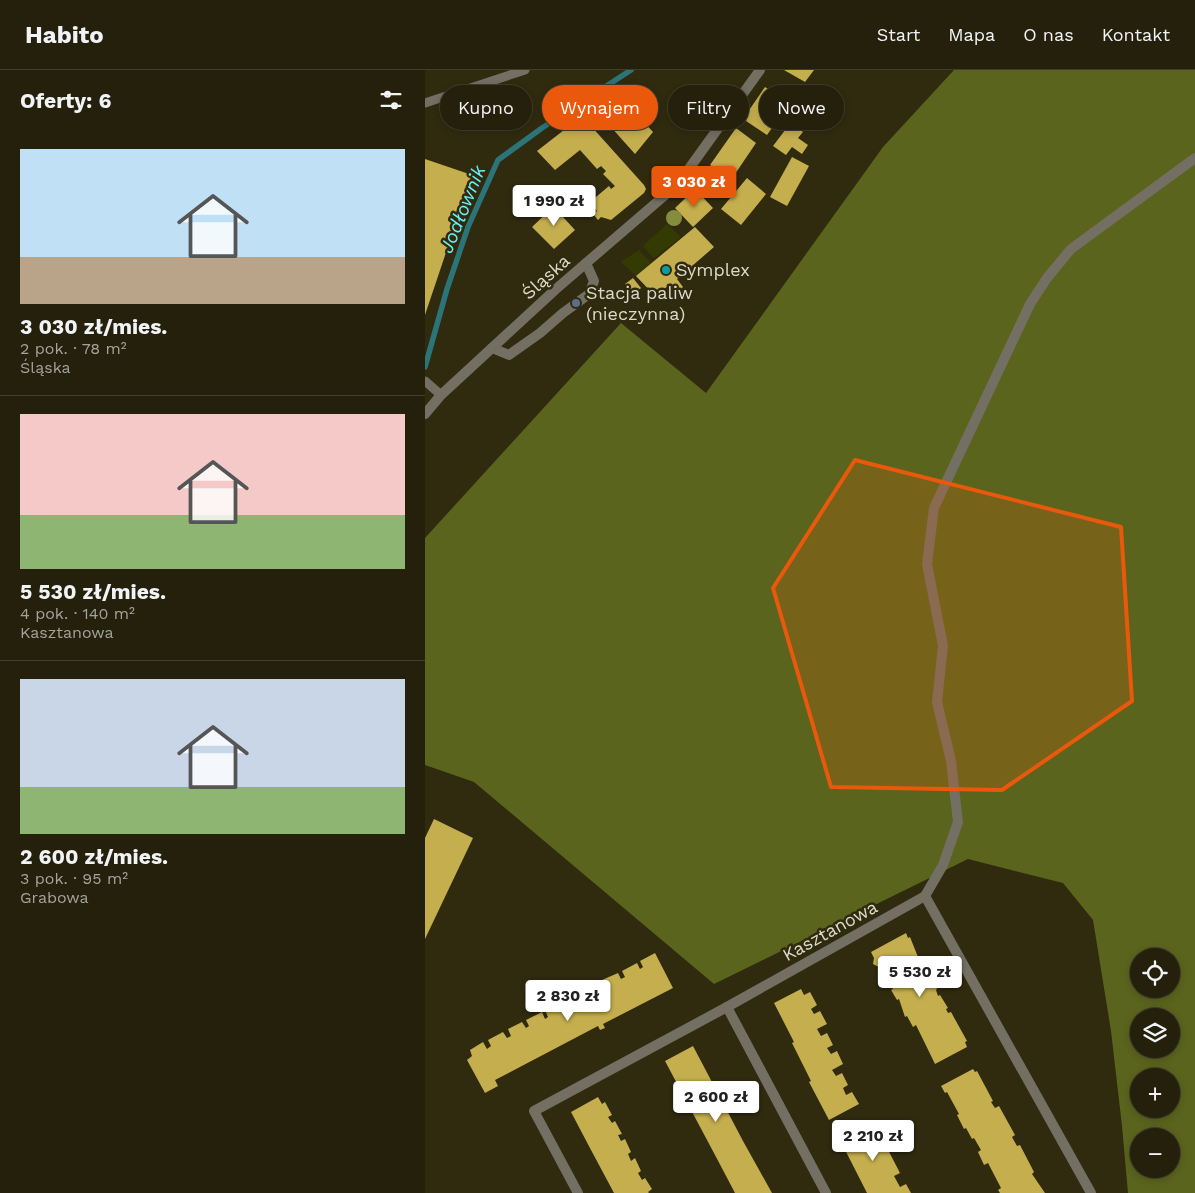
<!DOCTYPE html>
<html lang="pl">
<head>
<meta charset="utf-8">
<style>
	:root { --surface:#24200b; --page:#2c2814; --text:#f1f3f6; --muted:#a3a39d; --line:#413e2c; --accent:#ea580c }
	body { margin:0; font-family:"Work Sans",sans-serif; background:var(--page); color:var(--text); height:100vh; display:flex; flex-direction:column; font-size:19px; white-space:nowrap }
	* { box-sizing:border-box; margin:0 }
	p { font-size:16px; color:var(--muted) }
	.icon { flex:none; width:28px; height:28px; fill:none; stroke:currentColor; stroke-width:2; stroke-linecap:round; stroke-linejoin:round }
	.map { position:relative; flex:1; overflow:hidden }
	.sheet { display:flex; flex-direction:column; background:var(--surface); width:425px }
	.sheet>* { flex:none }
	.top-card { position:absolute; left:15px; top:15px; width:475px; height:45px; display:flex; gap:10px }
	.tools { position:absolute; left:705px; top:878px; display:grid; gap:10px }
	.tools a { display:grid; place-items:center; width:50px; height:50px; border-radius:50%; background:var(--surface); box-shadow:0 2px 8px #0003,0 0 0 1px var(--line); font-size:25px }
	.price { position:absolute; translate:-50% -42px; padding:0 11px; border-radius:5px; background:#fff; color:#222; font-size:16px; line-height:32px; filter:drop-shadow(0 1px 2px #0008) }
	.price::after { content:''; position:absolute; left:50%; top:30px; width:15px; height:11px; margin-left:-8px; background:inherit; clip-path:polygon(0 0,100% 0,50% 100%) }
	.price.current { background:var(--accent); color:#fff }
	ul { padding:0; list-style:none }
	li { display:grid; align-content:center; gap:10px; height:265px; padding:0 20px }
	li+li { border-top:1px solid var(--line) }
	li span { display:grid; place-items:center; height:155px; border-radius:0px; color:#555 }
	li>.icon { margin-inline-start:auto }
	span .icon { width:90px; height:90px; fill:#fffc; stroke-width:1 }
	li b { font-size:21px }
	h2 { display:flex; justify-content:space-between; align-items:center; height:60px; padding:0 20px; font-size:21px }
	.pill { padding:0 18px; border-radius:22px; background:var(--surface); box-shadow:0 2px 8px #0003,0 0 0 1px var(--line); font-size:18px; line-height:45px }
	.pill.current { background:var(--accent); color:#fff }
	header { display:flex; align-items:center; gap:30px; box-sizing:border-box; height:70px; padding:0 25px; background:var(--surface); border-bottom:1px solid var(--line) }
	header strong { font-size:24px }
	nav { display:flex; gap:28px; margin-inline-start:auto; font-size:18px }
	main { display:flex; flex:1; min-height:0 }
	.map>svg:first-child { display:block }
</style>
</head>
<body>
<header>
<strong>Habito</strong>
<nav><a>Start</a><a>Mapa</a><a>O nas</a><a>Kontakt</a></nav>
</header>
<main>
<section class="sheet">
<h2>Oferty: 6<svg class="icon" aria-label="filters" viewBox="0 0 24 24"><path d="M4 7h16M4 17h16"/><circle cx="9" cy="7" r="2"/><circle cx="15" cy="17" r="2"/></svg></h2>
<ul>
<li><span style="background:linear-gradient(#bfe0f5 70%,#b9a48a 0)"><svg class="icon" aria-label="home" viewBox="0 0 24 24"><path d="M3 11l9-7 9 7M6 9v11h12V9"/></svg></span><div><b>3 030 zł/mies.</b><p>2 pok. · 78 m²</p><p>Śląska</p></div></li>
<li><span style="background:linear-gradient(#f6c9c9 65%,#8fb573 0)"><svg class="icon" aria-label="home" viewBox="0 0 24 24"><path d="M3 11l9-7 9 7M6 9v11h12V9"/></svg></span><div><b>5 530 zł/mies.</b><p>4 pok. · 140 m²</p><p>Kasztanowa</p></div></li>
<li><span style="background:linear-gradient(#c9d6e8 70%,#8fb573 0)"><svg class="icon" aria-label="home" viewBox="0 0 24 24"><path d="M3 11l9-7 9 7M6 9v11h12V9"/></svg></span><div><b>2 600 zł/mies.</b><p>3 pok. · 95 m²</p><p>Grabowa</p></div></li>
</ul>
</section>
<div class="map">
<svg width="770" height="1123" viewBox="0 0 770 1123">
	<rect width="100%" height="100%" fill="#302a0f"/>
	<g fill="#343b02">
		<polygon points="242,154 256,167 229,188 218,176"/>
		<polygon points="214,180 226,193 211,206 196,192"/>
	</g>
	<path fill="#5a641d" fill-rule="evenodd" d="M 529,0 L 770,0 L 770,1123 L 703,1123 L 697,1056 L 686,961 L 668,850 L 638,813 L 543,789 L 289,914 L 49,712 L 0,695 L 0,468 L 196,253 L 281,323 L 458,77 ZM 714,886 L 746,886 L 746,919 L 714,919 ZM 714,946 L 746,946 L 746,979 L 714,979 ZM 714,1006 L 746,1006 L 746,1039 L 714,1039 ZM 714,1066 L 746,1066 L 746,1099 L 714,1099 Z"/>
	<g fill="none" stroke-linecap="round" stroke-linejoin="round">
		<polyline stroke="#2b7478" stroke-width="5.5" points="0,297 22,219 43,157 73,90 117,58 206,0"/>
	</g>
	<g fill="#c4ae4e">
		<polygon points="359,0 389,0 380,12"/>
		<polygon points="340,17 365,33 342,65 318,49"/>
		<polygon points="196,19 210,35 206,38 228,62 210,84 168,37"/>
		<polygon points="157,46 219,115 221,119 219,123 186,150 176,147 173,150 168,144 172,141 165,132 184,116 186,119 190,116 178,104 181,101 176,96 172,99 155,80 130,100 112,81"/>
		<polygon points="370,47 378,53 374,59 378,62 373,68 383,75 377,84 367,77 361,85 348,76"/>
		<polygon points="311,58 331,73 306,110 285,95"/>
		<polygon points="367,87 384,96 362,136 345,127"/>
		<polygon points="0,89 47,105 0,245"/>
		<polygon points="322,108 341,124 316,155 296,139"/>
		<polygon points="270,119 288,138 268,157 250,138"/>
		<polygon points="131,134 141,145 138,147 150,160 129,179 107,157"/>
		<polygon points="270,157 289,177 252,209 258,217 250,224 243,216 230,226 211,206"/>
		<polygon points="208,208 216,218 209,225 200,214"/>
		<polygon points="9,749 48,768 0,869 0,768"/>
		<polygon points="481,863 483,868 485,867 493,887 495,886 503,901 501,902 503,906 504,905 512,919 511,920 513,926 515,925 523,938 521,939 523,943 526,942 542,971 540,972 542,977 510,994 491,955 488,957 482,946 480,947 474,929 472,930 466,920 468,919 462,908 460,909 454,897 448,894 449,888 446,882"/>
		<polygon points="230,883 248,918 178,954 180,958 175,960 173,956 70,1010 73,1016 60,1023 42,990 47,986 45,980 58,972 62,979 66,976 63,970 78,962 82,968 86,966 83,959 97,952 101,958 104,956 101,950 117,942 120,949 123,947 120,940 135,933 138,939 158,929 181,917 177,910 193,903 196,909 200,907 197,901 212,893 215,899 218,897 215,891"/>
		<polygon points="376,919 379,925 385,922 392,935 386,939 389,944 395,941 402,954 392,959 396,966 402,963 408,975 402,978 406,984 412,981 418,994 407,1000 411,1006 417,1003 423,1015 418,1018 421,1025 427,1022 434,1034 404,1050 384,1012 386,1011 367,973 369,972 349,933"/>
		<polygon points="268,976 318,1071 347,1123 310,1123 290,1085 240,991"/>
		<polygon points="548,999 550,1002 552,1001 568,1031 566,1032 570,1038 574,1036 590,1065 587,1067 592,1076 595,1075 609,1102 607,1104 620,1123 575,1123 573,1120 576,1118 563,1093 559,1095 553,1082 556,1080 549,1068 547,1069 541,1058 539,1059 532,1045 534,1044 522,1022 520,1023 516,1016"/>
		<polygon points="173,1027 177,1034 180,1032 187,1045 183,1047 187,1053 190,1051 197,1064 193,1065 196,1071 200,1069 206,1082 203,1084 206,1091 210,1088 216,1101 213,1103 217,1110 220,1108 227,1119 223,1122 224,1123 189,1123 166,1080 146,1042"/>
		<polygon points="448,1052 455,1065 449,1068 454,1079 461,1076 475,1103 469,1106 475,1117 481,1114 486,1123 442,1123 415,1070"/>
	</g>
	<g fill="none" stroke-linecap="round" stroke-linejoin="round">
		<g stroke="#736f63" stroke-width="9">
			<polyline points="0,33 100,0"/>
			<polyline points="0,311 16,325"/>
		</g>
		<polyline stroke="#736f63" stroke-width="10" points="500,826 518,795 533,752 526,691 512,632 518,576 502,494 509,438 605,234 622,208 646,179 770,88"/>
		<g stroke="#736f63" stroke-width="10">
			<polyline points="67,278 84,285 115,263 138,243 164,224 169,211 161,193"/>
			<polyline points="302,937 401,1123"/>
			<polyline points="153,1123 109,1041 302,937 500,826 666,1123"/>
		</g>
		<polyline stroke="#736f63" stroke-width="10" points="0,344 16,325 131,219 253,114 335,0"/>
	</g>
	<circle fill="#858c3d" cx="249" cy="148" r="8"/>
	<path fill="#e8590c" fill-opacity="0.2" stroke="#e8590c" stroke-width="4" stroke-linejoin="round" d="M 430,390 L 696,457 L 707,631 L 577,720 L 406,717 L 348,518 Z"/>
	<circle fill="#0f9aa8" stroke="#302a0f" stroke-width="2" cx="241" cy="200" r="5"/>
	<circle fill="#5c6f8a" stroke="#302a0f" stroke-width="2" cx="151" cy="233" r="5"/>
	<g text-anchor="middle" stroke-width="5" stroke-linejoin="round" paint-order="stroke">
		<g font-size="18" fill="#ddd9ca" stroke="#302a0f" text-anchor="start">
			<text x="251" y="206">Symplex</text>
			<text x="161" y="229">Stacja paliw<tspan x="161" dy="21">(nieczynna)</tspan></text>
		</g>
		<g font-size="18" fill="#ddd9ca" stroke="#302a0f">
			<text transform="translate(121 207) rotate(-42)" y="6">Śląska</text>
			<text transform="translate(405 861) rotate(-29)" y="6">Kasztanowa</text>
		</g>
		<g font-size="19" font-style="italic" fill="#67f1f8" stroke="#302a0f">
			<text transform="translate(37 139) rotate(-68)" y="7">Jodłownik</text>
		</g>
	</g>
</svg>
<div class="tools">
<a><svg class="icon" aria-label="locate" viewBox="0 0 24 24"><circle cx="12" cy="12" r="6"/><path d="M12 2v4M12 18v4M2 12h4M18 12h4"/></svg></a>
<a><svg class="icon" aria-label="layers" viewBox="0 0 24 24"><path d="M12 4l9 5-9 5-9-5zM3 14l9 5 9-5"/></svg></a>
<a>+</a>
<a>−</a>
</div>
<b class="price current" style="left:269px;top:138px">3 030 zł</b>
<b class="price" style="left:129px;top:157px">1 990 zł</b>
<b class="price" style="left:495px;top:928px">5 530 zł</b>
<b class="price" style="left:143px;top:952px">2 830 zł</b>
<b class="price" style="left:291px;top:1053px">2 600 zł</b>
<b class="price" style="left:448px;top:1092px">2 210 zł</b>
<div class="top-card">
<a class="pill">Kupno</a>
<a class="pill current">Wynajem</a>
<a class="pill">Filtry</a>
<a class="pill">Nowe</a>
</div>
</div>
</main>
</body>
</html>
